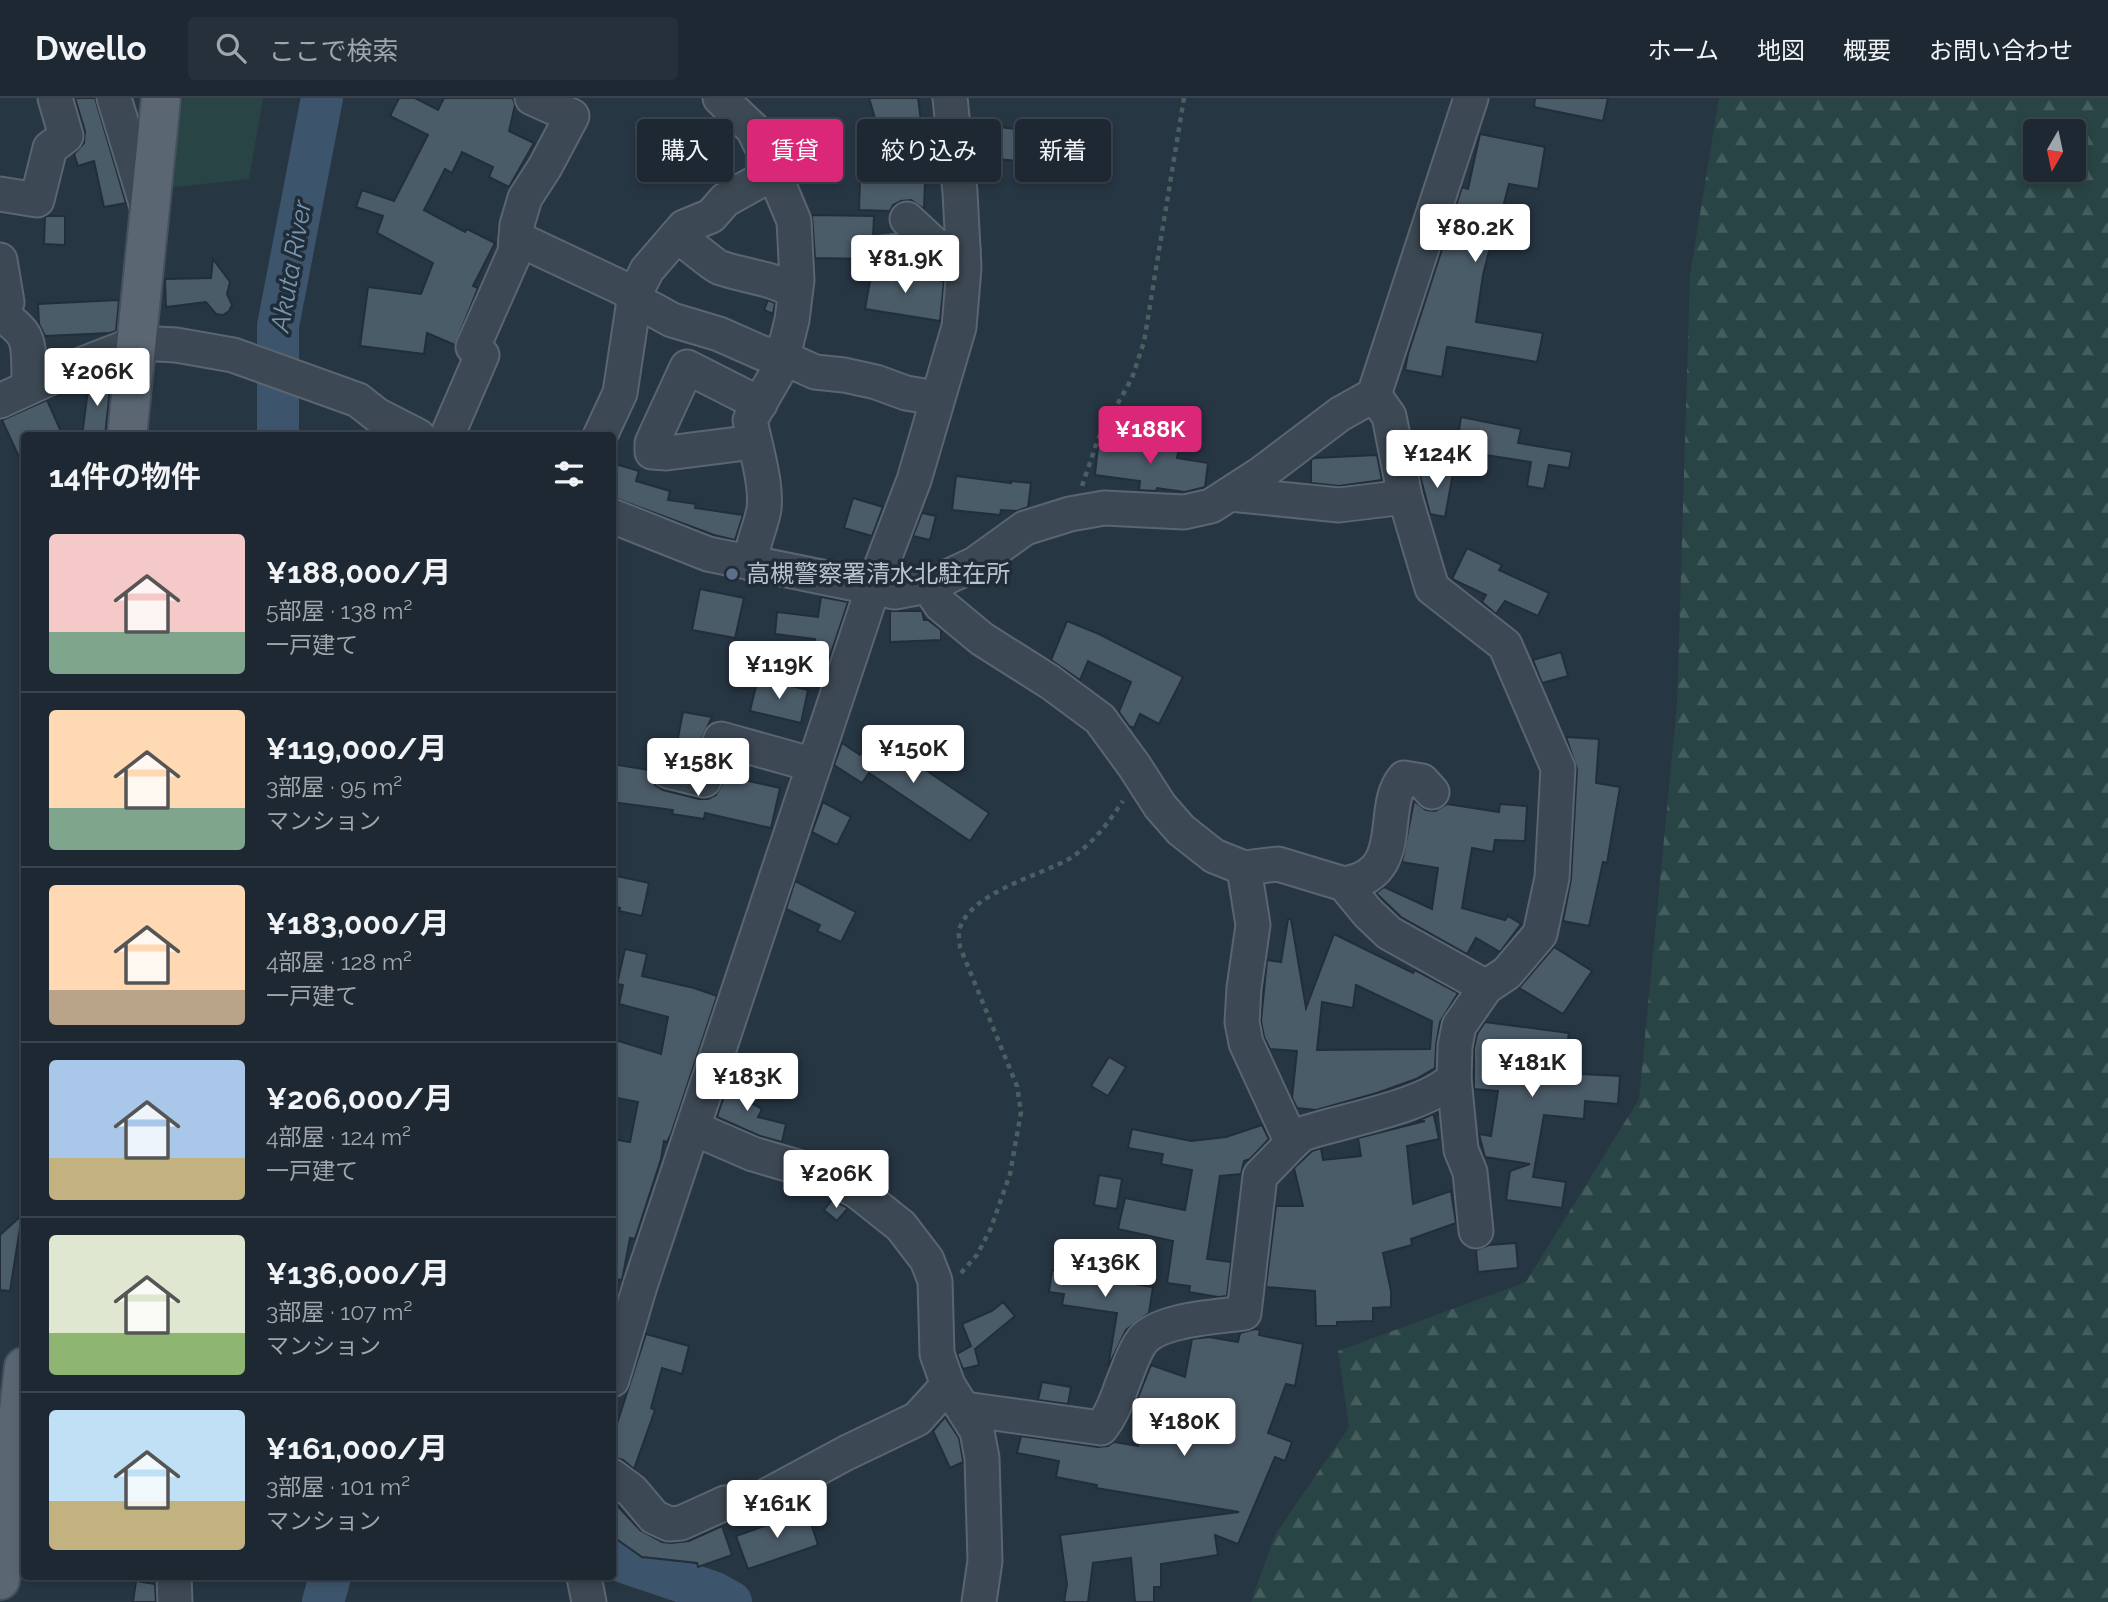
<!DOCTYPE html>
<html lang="ja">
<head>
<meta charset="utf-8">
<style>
	:root { --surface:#1d2832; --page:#25303a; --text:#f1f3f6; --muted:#a0a6ac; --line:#3b444d; --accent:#db2777 }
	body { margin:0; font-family:Raleway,"Noto Sans JP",sans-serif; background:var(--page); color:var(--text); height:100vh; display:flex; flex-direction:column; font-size:26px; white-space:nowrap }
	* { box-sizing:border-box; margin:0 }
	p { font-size:23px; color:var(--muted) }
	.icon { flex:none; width:38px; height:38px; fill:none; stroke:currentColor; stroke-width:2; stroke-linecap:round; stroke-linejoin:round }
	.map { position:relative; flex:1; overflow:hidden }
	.side { position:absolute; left:21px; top:334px; width:595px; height:1148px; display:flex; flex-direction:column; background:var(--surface); border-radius:7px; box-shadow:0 4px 10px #0003,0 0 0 2px var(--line) }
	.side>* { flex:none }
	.hud { position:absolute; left:637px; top:21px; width:665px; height:63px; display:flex; gap:14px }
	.needle { width:46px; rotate:189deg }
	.controls { position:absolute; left:2023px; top:21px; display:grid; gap:14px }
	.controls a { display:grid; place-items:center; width:63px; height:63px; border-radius:7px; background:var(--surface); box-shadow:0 4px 10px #0003,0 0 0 2px var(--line); font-size:35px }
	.price { position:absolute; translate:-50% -60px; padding:0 16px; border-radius:7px; background:#fff; color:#222; font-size:23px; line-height:46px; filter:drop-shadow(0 2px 4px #0008) }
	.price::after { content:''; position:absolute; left:50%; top:42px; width:21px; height:16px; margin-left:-10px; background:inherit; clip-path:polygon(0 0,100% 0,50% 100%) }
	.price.selected { background:var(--accent); color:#fff }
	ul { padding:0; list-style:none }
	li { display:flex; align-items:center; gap:21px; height:175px; padding:0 28px }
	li+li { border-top:2px solid var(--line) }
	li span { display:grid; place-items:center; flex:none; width:196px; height:140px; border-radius:7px; color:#555 }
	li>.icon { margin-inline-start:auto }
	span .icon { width:84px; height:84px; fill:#fffc; stroke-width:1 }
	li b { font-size:30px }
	h2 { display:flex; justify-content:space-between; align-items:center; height:84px; padding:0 28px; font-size:30px }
	.pill { padding:0 24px; border-radius:7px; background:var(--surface); box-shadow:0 4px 10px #0003,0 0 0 2px var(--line); font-size:24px; line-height:63px }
	.pill.selected { background:var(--accent); color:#fff }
	header { display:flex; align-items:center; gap:42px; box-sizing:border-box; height:98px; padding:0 35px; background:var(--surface); border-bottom:2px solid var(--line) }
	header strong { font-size:33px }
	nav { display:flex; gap:38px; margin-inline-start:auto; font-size:24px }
	.search { width:490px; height:63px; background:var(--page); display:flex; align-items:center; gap:18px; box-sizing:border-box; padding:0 24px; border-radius:7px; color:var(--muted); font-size:26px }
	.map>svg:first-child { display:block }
</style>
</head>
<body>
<header>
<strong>Dwello</strong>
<div class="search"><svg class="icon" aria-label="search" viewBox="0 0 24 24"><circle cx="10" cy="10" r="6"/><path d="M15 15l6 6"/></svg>ここで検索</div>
<nav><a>ホーム</a><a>地図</a><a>概要</a><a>お問い合わせ</a></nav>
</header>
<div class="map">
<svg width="2108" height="1504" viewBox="0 0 2108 1504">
	<defs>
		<pattern id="forest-firs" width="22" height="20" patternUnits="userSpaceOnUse" patternTransform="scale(1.75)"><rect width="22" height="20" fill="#294444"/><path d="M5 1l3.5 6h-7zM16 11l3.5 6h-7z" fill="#465d5e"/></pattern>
	</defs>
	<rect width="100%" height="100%" fill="#273643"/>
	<polygon fill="#294444" points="183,0 263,0 249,81 167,90"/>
	<path fill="url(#forest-firs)" fill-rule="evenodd" d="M 1719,0 L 2108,0 L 2108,1504 L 1251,1504 L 1275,1437 L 1349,1329 L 1338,1253 L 1526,1184 L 1639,1001 L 1677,606 L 1690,177 ZM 2035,33 L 2074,33 L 2074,72 L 2035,72 Z"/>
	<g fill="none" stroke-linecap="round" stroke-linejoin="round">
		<g stroke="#3d556c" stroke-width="42">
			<polyline points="278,338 278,228 322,0"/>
			<polyline points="612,1460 715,1495 731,1504"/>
			<polyline points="323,1504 330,1479"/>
		</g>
	</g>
	<g fill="#4b5c69" stroke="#222f3a" stroke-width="2" fill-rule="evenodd">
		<polygon points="75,0 95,0 126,105 104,109 94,63 78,68 74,56 84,45 85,33"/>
		<polygon points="399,0 415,0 438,12 444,0 513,0 515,7 509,33 534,45 509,89 489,79 493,69 462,54 452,75 445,71 424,112 465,134 467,131 495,145 473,188 478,190 455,247 427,235 424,256 360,248 368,189 421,196 433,165 377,135 383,118 356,109 362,92 394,103 428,37 390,18"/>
		<polygon points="869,0 918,0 921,24 919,25 916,57 926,58 924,111 911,102 901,103 893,107 890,113 859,112 860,82 881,83 884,51"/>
		<polygon points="1535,0 1608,0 1603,23 1534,9"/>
		<polygon points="981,27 1032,33 1030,46 1073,52 1071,68 977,59"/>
		<polygon points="1480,36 1545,49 1538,91 1509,86 1502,113 1499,113 1483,177 1476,224 1543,235 1537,264 1449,249 1447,249 1442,279 1405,272 1408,256 1462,89 1468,91"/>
		<polygon points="812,117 874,118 873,139 865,148 865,161 815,160"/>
		<polygon points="47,118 65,118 65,147 44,146 45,119"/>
		<polygon points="213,161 230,184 227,196 232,207 229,213 223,217 216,216 206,204 166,209 165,181 211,180"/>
		<polygon points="872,172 944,183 940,223 865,211"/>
		<polygon points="119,202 116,233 110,235 45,238 39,226 38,206"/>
		<polygon points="768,202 775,205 773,216 764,212"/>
		<polygon points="101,280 111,281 105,338 82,338 89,284"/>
		<polygon points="47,302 63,338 24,338 24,370 2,322"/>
		<polygon points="1461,319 1521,331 1518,345 1572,354 1569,370 1549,367 1544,391 1527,388 1531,364 1485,357 1484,363 1455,358"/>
		<polygon points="1106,340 1179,350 1177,360 1208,365 1205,389 1185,394 1157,390 1156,393 1139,392 1140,383 1095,377 1098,348 1105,349"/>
		<polygon points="1377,357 1382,382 1339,388 1311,385 1311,362 1314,360"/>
		<polygon points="612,365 639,373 636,383 670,393 668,402 696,406 695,410 743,417 735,442 714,437 612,399"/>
		<polygon points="1422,370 1453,375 1445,419 1430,416 1420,377"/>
		<polygon points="956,378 1011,385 1011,383 1031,385 1028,409 1017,413 1001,412 1000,417 952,412"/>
		<polygon points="853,400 883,409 872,438 844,430"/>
		<polygon points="922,415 936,418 930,442 913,438"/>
		<polygon points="1467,450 1502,467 1499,472 1549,495 1538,518 1505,503 1496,516 1482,504 1486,497 1452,481"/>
		<polygon points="700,491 744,500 735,540 692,532"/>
		<polygon points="821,499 848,504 829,561 812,558 815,541 775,536 777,514 818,519"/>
		<polygon points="890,513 922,513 924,522 928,522 941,532 941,542 890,544"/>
		<polygon points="1067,523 1099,536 1183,579 1159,626 1140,616 1134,630 1129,628 1119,614 1131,584 1088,563 1080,582 1051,562"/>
		<polygon points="1561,554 1568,578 1542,585 1533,562"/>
		<polygon points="758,580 808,592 801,625 750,613"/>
		<polygon points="683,614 712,619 693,659 675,655"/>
		<polygon points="874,637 989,715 970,743 869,675 862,685 834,667 842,645 860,657"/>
		<polygon points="1566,639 1599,641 1596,685 1620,689 1607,765 1603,764 1589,828 1563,823 1571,781 1577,671"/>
		<polygon points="612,666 649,672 650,679 655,687 663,692 699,701 708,701 716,697 726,678 780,690 771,730 705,715 704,721 672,716 673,712 612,704"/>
		<polygon points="1414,703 1426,712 1435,713 1447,706 1499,714 1500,706 1527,708 1525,743 1495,742 1493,754 1472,750 1462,810 1505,822 1508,818 1521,826 1500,854 1476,840 1467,856 1401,819 1376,795 1384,789 1432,811 1438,770 1402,764"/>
		<polygon points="823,704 851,719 837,747 812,734"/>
		<polygon points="612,777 649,785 642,818 619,813 620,810 612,808"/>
		<polygon points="795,783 856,814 841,844 817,833 820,827 786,811"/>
		<path d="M 1288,821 L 1291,821 L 1306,910 L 1334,836 L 1413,875 L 1415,872 L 1458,895 L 1440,924 L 1436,947 L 1435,970 L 1416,981 L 1377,995 L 1316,1012 L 1297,1010 L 1292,1000 L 1297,953 L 1270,951 L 1264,939 L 1261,923 L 1267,862 L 1281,864 ZM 1356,887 L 1432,923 L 1430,951 L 1317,952 L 1322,904 L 1353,910 Z"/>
		<polygon points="1554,849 1592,873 1563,916 1519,890"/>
		<polygon points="625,851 647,856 642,878 694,890 717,898 671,1036 667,1044 664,1043 661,1061 635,1141 630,1140 622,1182 612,1181 612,1041 630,1044 638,1004 612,999 612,941 661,956 668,919 619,906 623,887 617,886"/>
		<polygon points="1485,924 1569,935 1565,961 1582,963 1581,976 1620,978 1618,1006 1585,1003 1584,1021 1544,1017 1533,1079 1566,1084 1562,1110 1506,1102 1510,1073 1530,1066 1485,1059 1479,1036 1491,1038 1498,993 1474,991 1474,950 1477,936"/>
		<polygon points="1109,959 1126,969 1108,998 1091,988"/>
		<polygon points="731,977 750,987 742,1000 762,1011 758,1019 786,1026 782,1044 760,1038 717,1019"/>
		<polygon points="1438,1014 1438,1017 1434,1018 1439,1041 1407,1048 1413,1106 1451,1093 1456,1125 1411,1141 1412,1147 1383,1155 1391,1193 1391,1209 1373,1210 1373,1223 1337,1224 1337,1228 1316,1228 1315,1193 1266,1189 1276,1108 1303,1108 1294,1070 1312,1053 1321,1050 1323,1062 1361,1058 1358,1040 1425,1023 1417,1023"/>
		<polygon points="1262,1027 1269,1041 1250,1061 1244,1063 1241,1076 1220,1078 1207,1161 1231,1164 1227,1198 1218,1199 1189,1194 1190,1188 1167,1185 1173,1143 1118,1131 1125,1100 1185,1112 1192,1072 1161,1066 1163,1056 1128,1050 1132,1031 1191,1043 1226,1039"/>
		<polygon points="1099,1077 1122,1081 1117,1111 1094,1107"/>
		<polygon points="832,1102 848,1110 837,1123 824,1112"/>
		<polygon points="22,1117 10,1193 0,1192 0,1137"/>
		<polygon points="1516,1145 1518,1170 1478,1174 1476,1152 1489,1147"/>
		<polygon points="1052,1172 1153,1189 1149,1215 1126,1232 1108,1269 1117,1215 1062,1207 1064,1196 1049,1194"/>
		<polygon points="1003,1204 1015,1218 975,1251 979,1267 963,1271 957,1256 971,1248 962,1226 992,1213"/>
		<polygon points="1255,1231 1260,1232 1259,1237 1303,1246 1295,1288 1286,1286 1268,1335 1292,1344 1285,1363 1275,1359 1238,1446 1215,1437 1218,1457 1161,1466 1161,1489 1154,1489 1154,1504 1135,1504 1131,1460 1093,1465 1088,1504 1064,1504 1067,1486 1060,1437 1239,1414 1096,1390 1097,1387 1056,1379 1059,1363 1017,1355 1021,1338 1098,1349 1108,1348 1114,1344 1138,1348 1152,1313 1135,1307 1151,1267 1185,1279 1192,1241 1209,1239 1238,1244 1240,1235"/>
		<polygon points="646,1236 689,1248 682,1276 662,1270 651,1310 655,1312 634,1371 623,1362 612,1359 613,1338"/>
		<polygon points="1042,1284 1071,1289 1068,1306 1038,1302"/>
		<polygon points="945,1319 959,1340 963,1362 963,1364 950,1370 933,1333"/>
		<polygon points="612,1402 640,1432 662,1444 671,1445 689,1443 722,1428 732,1457 698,1469 697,1465 642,1459 612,1438"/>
		<polygon points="807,1413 818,1447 748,1471 736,1438"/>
		<polygon points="136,1483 155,1486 156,1504 133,1504"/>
	</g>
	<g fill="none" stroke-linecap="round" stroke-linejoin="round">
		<g stroke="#5a6570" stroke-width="37">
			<g id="minor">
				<polyline points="114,0 148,112"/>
				<polyline points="720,0 753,31 771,68"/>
				<polyline points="0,96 37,102 50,50 66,38 55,0"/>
				<polyline points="907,121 937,149"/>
				<path d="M 677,138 C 687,144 714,168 721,170 C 747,179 771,179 795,194"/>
				<polyline points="516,140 635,196"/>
				<polyline points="883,155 937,149 963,151"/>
				<polyline points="0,162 7,204 0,211"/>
				<polyline points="634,204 652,211 672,222 719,236 762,255 782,259 815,274 844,277 876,284 906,295 936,300"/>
				<path d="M 0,216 C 32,237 28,244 29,280"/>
				<polyline points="1374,297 1389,318 1405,399 1432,490 1505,547 1558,670 1552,780 1540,836 1507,875 1486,889 1459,928 1455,948 1454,980 1461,1052 1470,1074 1476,1133"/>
				<polyline points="0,303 65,273 137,245 176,247 233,257 358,302 377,317 418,338"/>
				<polyline points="447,338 482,257 473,249 515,154 517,127 525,100 545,69 572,18 532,0"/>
				<path d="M 600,338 L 620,295 L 635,196 L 647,172 L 684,129 L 711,118 L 725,102 L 761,82 L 771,68 L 794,123 L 797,182 L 792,222 L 780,270 L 750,322 C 755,348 767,385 764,411 C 761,429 752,446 750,465"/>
				<polyline points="754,344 667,355 652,354 652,345 687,269 760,306"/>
				<polyline points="1230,396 1339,407 1405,399"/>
				<polyline points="612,418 708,456 895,494 928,488 975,466 1025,430 1070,416 1104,410 1184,414 1211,408 1262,375 1340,316 1374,297 1471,0"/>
				<polyline points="928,488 941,507 982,541 1050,584 1100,621 1135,669 1160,708 1181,732 1214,758 1244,770 1278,766 1344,786 1368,815 1389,835 1486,889"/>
				<polyline points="668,673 704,682 721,641 814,667"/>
				<path d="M 1344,786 C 1409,776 1378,710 1404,680 L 1422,683 L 1432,694"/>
				<polyline points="693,1030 753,1056 828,1078 857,1093 901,1128 927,1162 935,1183 937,1256 948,1287 977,1333 982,1360 985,1463 979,1504"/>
				<path d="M 1292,1045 L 1302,1036 C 1343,1022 1426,1009 1454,980"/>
				<polyline points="612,1282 640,1188 873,490 914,382 959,229 964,170 960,94 950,0"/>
				<path d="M 965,1311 L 1101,1330 C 1113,1315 1117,1300 1124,1282 C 1129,1270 1134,1253 1142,1243 C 1159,1221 1218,1219 1244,1215 L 1260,1078 L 1292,1045 L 1246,945 L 1242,924 L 1244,890 L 1253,827 L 1244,770"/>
				<polyline points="612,1378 632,1393 654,1419 669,1426 681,1425 725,1405 757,1403 846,1355 917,1321 948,1287"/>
				<polyline points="174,1479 175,1504"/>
				<polyline points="584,1479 589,1504"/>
			</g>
		</g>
		<g stroke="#45515c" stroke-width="42">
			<g id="major">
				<polyline points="127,338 161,0"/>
				<polyline points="0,1482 24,1269"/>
			</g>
		</g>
		<g stroke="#486060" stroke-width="4.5" stroke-dasharray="5 5" stroke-linecap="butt">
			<polyline points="1082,388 1098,341 1132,280 1144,244 1184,0"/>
			<polyline points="612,1140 626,1142"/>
			<path d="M 961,1175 L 977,1157 L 991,1130 L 1010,1076 L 1021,1014 L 1017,988 L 960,849 C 960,844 958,837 959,833 C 968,795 1039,778 1069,761 C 1093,746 1108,725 1123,703"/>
		</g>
		<use href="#minor" stroke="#3c4853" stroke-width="33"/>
		<use href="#major" stroke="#5a6773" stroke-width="38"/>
	</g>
	<circle fill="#5c6f8a" stroke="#202d38" stroke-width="2.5" cx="732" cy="476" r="7"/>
	<g text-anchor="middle" stroke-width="7" stroke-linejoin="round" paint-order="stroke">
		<g font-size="24" fill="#b9c2cc" stroke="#202d38" text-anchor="start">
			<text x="746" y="484">高槻警察署清水北駐在所</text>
		</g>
		<g font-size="26" font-style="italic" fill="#7996af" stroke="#202d38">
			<text transform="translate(291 168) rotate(-80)" y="9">Akuta River</text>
		</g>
	</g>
</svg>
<div class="controls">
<a><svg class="needle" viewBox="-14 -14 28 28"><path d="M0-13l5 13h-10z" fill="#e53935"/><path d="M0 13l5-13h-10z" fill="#a0a6ac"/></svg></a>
</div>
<b class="price" style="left:1475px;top:166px">¥80.2K</b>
<b class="price" style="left:905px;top:197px">¥81.9K</b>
<b class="price" style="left:97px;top:310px">¥206K</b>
<b class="price selected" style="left:1150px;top:368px">¥188K</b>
<b class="price" style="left:1437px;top:392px">¥124K</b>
<b class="price" style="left:779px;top:603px">¥119K</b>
<b class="price" style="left:913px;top:687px">¥150K</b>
<b class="price" style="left:698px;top:700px">¥158K</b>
<b class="price" style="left:1532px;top:1001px">¥181K</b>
<b class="price" style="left:747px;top:1015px">¥183K</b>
<b class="price" style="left:836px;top:1112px">¥206K</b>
<b class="price" style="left:1105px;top:1201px">¥136K</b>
<b class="price" style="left:1184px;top:1360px">¥180K</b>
<b class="price" style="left:777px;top:1442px">¥161K</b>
<div class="hud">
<a class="pill">購入</a>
<a class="pill selected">賃貸</a>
<a class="pill">絞り込み</a>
<a class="pill">新着</a>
</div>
<section class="side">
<h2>14件の物件<svg class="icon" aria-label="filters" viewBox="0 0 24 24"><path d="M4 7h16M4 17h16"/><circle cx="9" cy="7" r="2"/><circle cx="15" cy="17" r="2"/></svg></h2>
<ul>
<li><span style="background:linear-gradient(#f6c9c9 70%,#7fa58c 0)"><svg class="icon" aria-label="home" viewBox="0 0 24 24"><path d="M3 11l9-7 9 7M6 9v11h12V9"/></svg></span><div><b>¥188,000/月</b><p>5部屋 · 138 m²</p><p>一戸建て</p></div></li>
<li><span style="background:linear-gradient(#ffd9b3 70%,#7fa58c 0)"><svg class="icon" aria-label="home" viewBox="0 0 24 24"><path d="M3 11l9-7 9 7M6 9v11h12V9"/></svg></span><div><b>¥119,000/月</b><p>3部屋 · 95 m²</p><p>マンション</p></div></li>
<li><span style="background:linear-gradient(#ffd9b3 75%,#b9a48a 0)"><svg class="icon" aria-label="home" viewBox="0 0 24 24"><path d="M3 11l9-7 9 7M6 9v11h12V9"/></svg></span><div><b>¥183,000/月</b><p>4部屋 · 128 m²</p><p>一戸建て</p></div></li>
<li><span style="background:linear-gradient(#a9c7e8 70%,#c2b280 0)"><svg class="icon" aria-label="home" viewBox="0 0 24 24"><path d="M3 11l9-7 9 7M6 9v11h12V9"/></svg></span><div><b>¥206,000/月</b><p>4部屋 · 124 m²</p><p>一戸建て</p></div></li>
<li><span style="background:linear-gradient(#dfe7d0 70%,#8fb573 0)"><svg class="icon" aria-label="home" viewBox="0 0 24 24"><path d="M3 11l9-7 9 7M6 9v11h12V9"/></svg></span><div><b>¥136,000/月</b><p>3部屋 · 107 m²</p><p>マンション</p></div></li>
<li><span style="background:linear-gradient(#bfe0f5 65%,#c2b280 0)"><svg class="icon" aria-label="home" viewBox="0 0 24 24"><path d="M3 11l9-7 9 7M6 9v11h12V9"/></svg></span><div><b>¥161,000/月</b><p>3部屋 · 101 m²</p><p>マンション</p></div></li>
</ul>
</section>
</div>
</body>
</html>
